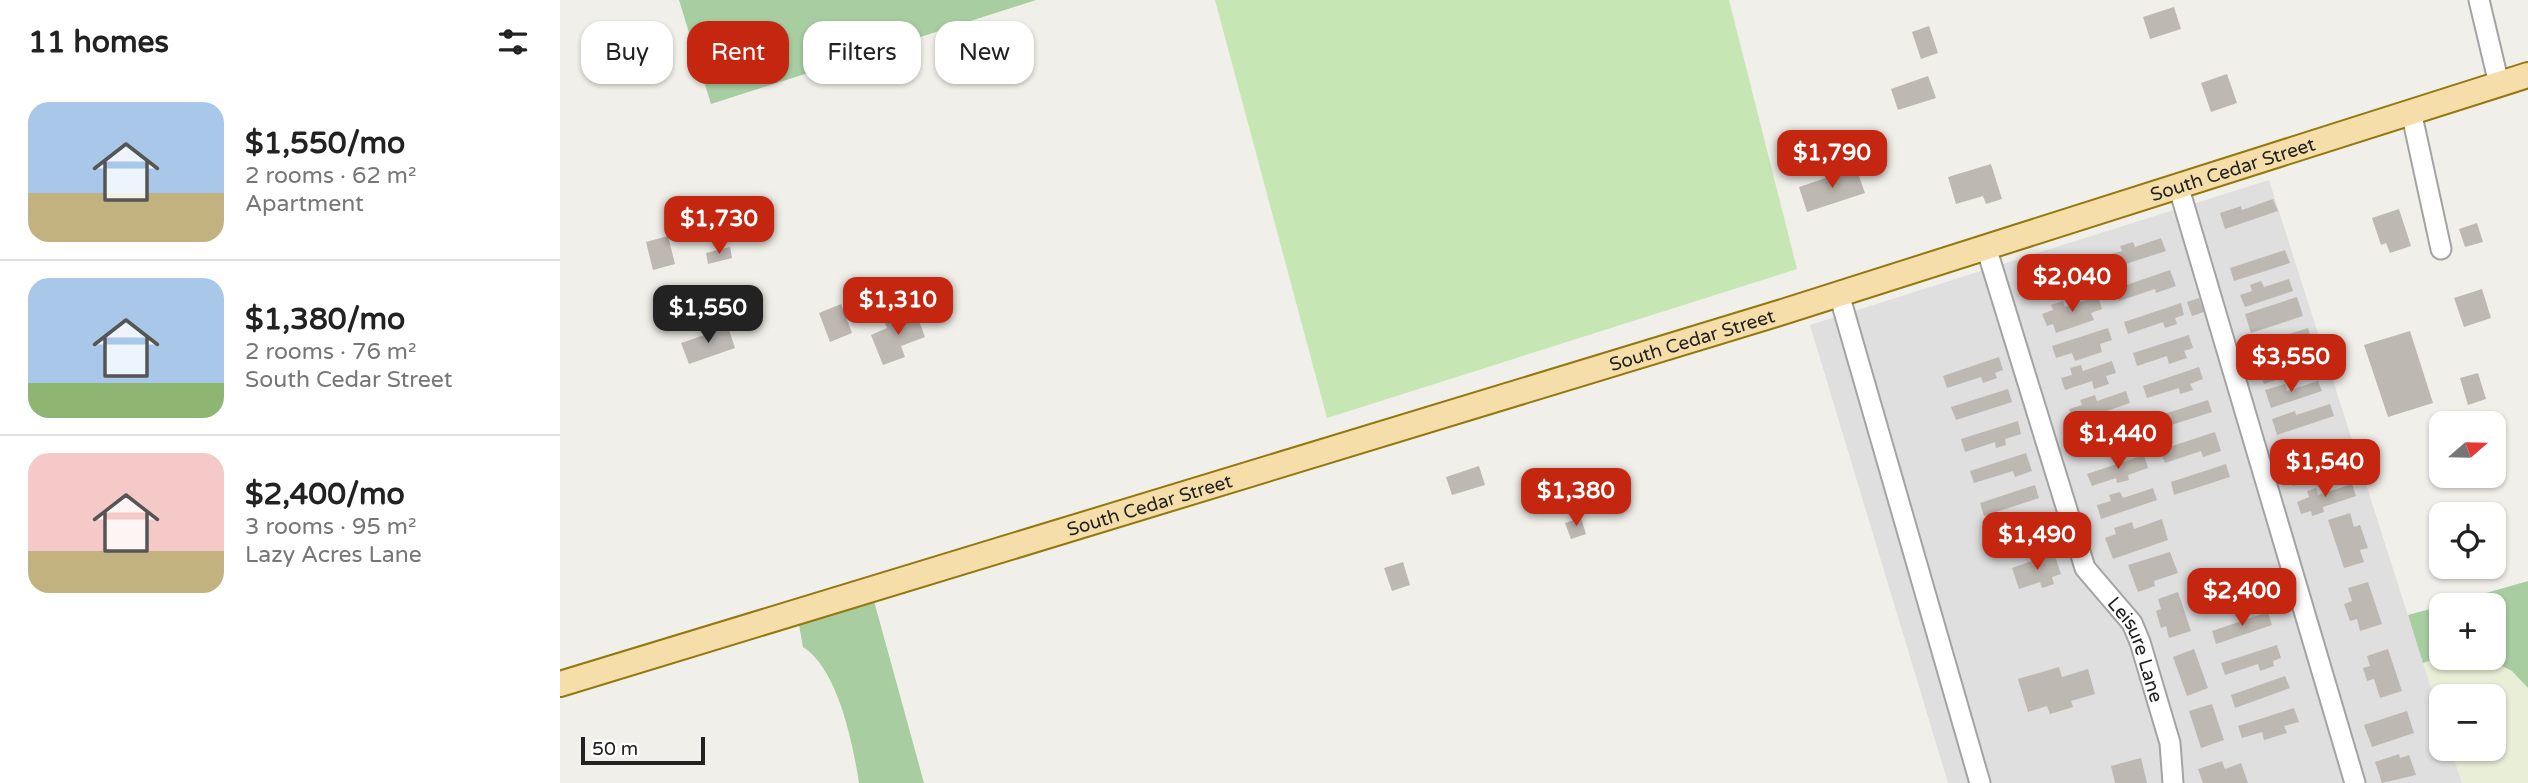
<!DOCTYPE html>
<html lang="en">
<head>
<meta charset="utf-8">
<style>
	:root { --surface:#fff; --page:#f6f6f6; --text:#222; --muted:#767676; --line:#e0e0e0; --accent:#c4260f }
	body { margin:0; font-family:"Varela Round",sans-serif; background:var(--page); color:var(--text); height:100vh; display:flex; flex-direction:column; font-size:26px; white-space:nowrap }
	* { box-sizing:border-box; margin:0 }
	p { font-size:23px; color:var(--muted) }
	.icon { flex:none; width:38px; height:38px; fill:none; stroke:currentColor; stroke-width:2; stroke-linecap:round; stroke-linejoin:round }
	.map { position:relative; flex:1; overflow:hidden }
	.sheet { display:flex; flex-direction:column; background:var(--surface); width:560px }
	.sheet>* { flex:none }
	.banner { position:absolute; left:21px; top:21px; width:665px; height:63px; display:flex; gap:14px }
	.needle { width:46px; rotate:70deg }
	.buttons { position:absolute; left:1869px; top:411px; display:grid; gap:14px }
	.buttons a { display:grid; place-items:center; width:77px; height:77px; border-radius:14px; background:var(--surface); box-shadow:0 2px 5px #0004; font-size:35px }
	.scale { position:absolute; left:21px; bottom:18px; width:124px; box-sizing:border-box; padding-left:7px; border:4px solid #222; border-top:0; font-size:19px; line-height:24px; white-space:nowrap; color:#222; -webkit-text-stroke:5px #fff; paint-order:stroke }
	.price { position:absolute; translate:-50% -60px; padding:0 16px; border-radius:14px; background:var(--accent); color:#fff; font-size:23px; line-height:46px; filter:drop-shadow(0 2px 4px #0008) }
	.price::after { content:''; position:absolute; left:50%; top:42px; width:21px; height:16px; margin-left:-10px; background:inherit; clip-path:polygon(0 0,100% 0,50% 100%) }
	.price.current { background:#222; color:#fff }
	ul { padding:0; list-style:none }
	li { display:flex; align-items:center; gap:21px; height:175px; padding:0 28px }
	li+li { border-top:2px solid var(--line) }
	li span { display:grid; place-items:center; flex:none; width:196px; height:140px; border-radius:21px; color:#555 }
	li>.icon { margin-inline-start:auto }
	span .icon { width:84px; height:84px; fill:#fffc; stroke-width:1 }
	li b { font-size:30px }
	h2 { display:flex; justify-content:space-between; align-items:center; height:84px; padding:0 28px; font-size:30px }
	.chip { padding:0 24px; border-radius:21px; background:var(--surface); box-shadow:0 2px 5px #0004; font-size:24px; line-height:63px }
	.chip.current { background:var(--accent); color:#fff }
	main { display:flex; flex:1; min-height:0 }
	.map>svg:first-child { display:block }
</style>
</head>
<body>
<main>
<section class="sheet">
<h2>11 homes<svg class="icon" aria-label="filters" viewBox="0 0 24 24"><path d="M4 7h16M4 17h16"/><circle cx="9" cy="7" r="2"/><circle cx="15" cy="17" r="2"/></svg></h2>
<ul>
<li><span style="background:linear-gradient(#a9c7e8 65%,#c2b280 0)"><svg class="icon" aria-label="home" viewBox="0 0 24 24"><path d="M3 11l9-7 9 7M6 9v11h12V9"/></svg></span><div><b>$1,550/mo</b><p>2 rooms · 62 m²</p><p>Apartment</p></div></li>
<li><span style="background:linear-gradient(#a9c7e8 75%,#8fb573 0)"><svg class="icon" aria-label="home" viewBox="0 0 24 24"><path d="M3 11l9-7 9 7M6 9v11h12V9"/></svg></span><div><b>$1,380/mo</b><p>2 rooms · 76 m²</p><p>South Cedar Street</p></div></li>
<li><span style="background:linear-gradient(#f6c9c9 70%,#c2b280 0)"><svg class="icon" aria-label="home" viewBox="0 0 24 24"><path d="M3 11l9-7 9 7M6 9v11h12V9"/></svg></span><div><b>$2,400/mo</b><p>3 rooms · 95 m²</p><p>Lazy Acres Lane</p></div></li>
</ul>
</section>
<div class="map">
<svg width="1968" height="783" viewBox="0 0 1968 783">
	<rect width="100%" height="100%" fill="#f1efe9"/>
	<polygon fill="#dfdfdf" points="1709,180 1881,719 1881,749 1891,749 1902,783 1388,783 1250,325"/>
	<polygon fill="#e9eed6" points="1881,657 1926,658 1952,671 1968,688 1968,783 1902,783 1891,749 1934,749 1934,696 1881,696 1881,719 1863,663"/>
	<polygon fill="#c6e6b4" points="655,0 1169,0 1237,269 767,418"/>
	<g fill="#a8cda1">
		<polygon points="119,0 476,0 151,104"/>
		<polygon points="1968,581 1968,688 1952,671 1926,658 1934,658 1934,606 1881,606"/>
		<path d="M 314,601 L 364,783 L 299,783 C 293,744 278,669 243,647 L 239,625 Z"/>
		<polygon points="1881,606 1881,657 1863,663 1848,615"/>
	</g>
	<g fill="#beb8b2">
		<polygon points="1614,7 1621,29 1590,39 1583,17"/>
		<polygon points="1369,26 1378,53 1361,59 1352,32"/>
		<polygon points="1667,74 1677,103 1651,112 1641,83"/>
		<polygon points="1368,76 1376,98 1338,110 1331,89"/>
		<polygon points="1431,164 1442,199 1426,204 1423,196 1396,204 1388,177"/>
		<polygon points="1296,168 1305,193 1247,212 1239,187"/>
		<polygon points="1713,199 1718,211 1665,229 1660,213 1681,206 1682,210"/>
		<polygon points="1839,209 1851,246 1830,253 1826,243 1821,245 1812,218"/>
		<polygon points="1917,223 1923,242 1905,247 1899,229"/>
		<polygon points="108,236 115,264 93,270 86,242"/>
		<polygon points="1601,238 1606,251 1550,269 1545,256 1562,251 1560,246 1573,242 1575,247"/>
		<polygon points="170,247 172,258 148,264 146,253"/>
		<polygon points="1725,250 1730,263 1674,281 1670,268"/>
		<polygon points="1610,270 1616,286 1596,293 1595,289 1559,301 1555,289"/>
		<polygon points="1729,279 1733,291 1685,307 1680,295 1692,291 1690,285 1701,281 1704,287"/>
		<polygon points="1922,289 1931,318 1904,327 1894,298"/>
		<polygon points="1538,296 1542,309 1531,313 1534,320 1496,333 1493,324 1487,326 1482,314 1493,310 1491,305 1503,301 1505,307"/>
		<polygon points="1737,297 1743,316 1691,333 1685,314"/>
		<polygon points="1639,298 1644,312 1632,316 1627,302"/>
		<polygon points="1621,303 1624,315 1615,318 1617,324 1605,328 1603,322 1568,334 1564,322"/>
		<polygon points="281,304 292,333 270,342 259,313"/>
		<polygon points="355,310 365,337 341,346 345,357 323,365 311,335 327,328 325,323"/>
		<polygon points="168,327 175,348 129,364 121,343"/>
		<polygon points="1548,328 1552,340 1540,344 1542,352 1515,361 1512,353 1496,358 1492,346"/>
		<polygon points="1748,328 1752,340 1699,358 1694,342 1713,335 1714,339"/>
		<polygon points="1850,331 1873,403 1828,417 1804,345"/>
		<polygon points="1629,335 1633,348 1624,351 1627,358 1609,364 1607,356 1577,366 1573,353"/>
		<polygon points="1755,351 1760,365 1704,384 1700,372 1708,369 1707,367"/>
		<polygon points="1439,357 1443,370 1435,373 1437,378 1423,383 1421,377 1387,388 1383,376"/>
		<polygon points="1552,361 1556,373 1546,376 1549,384 1534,389 1532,381 1505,390 1501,378 1512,375 1510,368 1521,365 1523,371"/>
		<polygon points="1639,367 1643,379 1630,384 1633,390 1620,394 1619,388 1587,398 1583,386"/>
		<polygon points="1918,373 1926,399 1908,405 1900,378"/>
		<polygon points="1758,381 1762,391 1711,408 1705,390 1725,384 1727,391"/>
		<polygon points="1448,389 1452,402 1396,420 1391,407"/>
		<polygon points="1566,391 1570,403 1514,422 1509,409 1522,405 1520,400 1535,395 1537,401"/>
		<polygon points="1648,400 1652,412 1596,430 1592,418"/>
		<polygon points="1770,404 1774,416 1717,435 1712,419 1735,411 1736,415"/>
		<polygon points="1458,421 1461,434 1445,439 1446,445 1436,448 1435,442 1405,452 1401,439"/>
		<polygon points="1572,424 1577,437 1523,455 1519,442 1530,438 1529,432 1540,429 1541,435"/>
		<polygon points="1655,432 1661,451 1643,457 1641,451 1605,463 1600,450"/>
		<polygon points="1466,453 1472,471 1455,477 1453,471 1414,483 1410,471"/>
		<polygon points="1584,455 1588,468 1568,475 1569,480 1557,483 1556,478 1532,486 1527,474"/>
		<polygon points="1784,455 1789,468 1733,486 1727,467 1750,459 1752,466"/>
		<polygon points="1666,464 1670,477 1614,495 1611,482"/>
		<polygon points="919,466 925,485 892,495 886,477"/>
		<polygon points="1792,484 1796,496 1763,507 1764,512 1752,516 1751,511 1741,514 1737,502 1749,497 1747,491 1756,488 1758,495"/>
		<polygon points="1475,485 1479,498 1424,516 1420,503"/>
		<polygon points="1593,488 1597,500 1541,519 1537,505 1551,501 1549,495 1560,492 1563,498"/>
		<polygon points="1790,513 1794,527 1800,525 1808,548 1800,550 1804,562 1784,568 1768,520"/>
		<polygon points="1021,518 1026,534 1011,539 1005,523"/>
		<polygon points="1484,518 1489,536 1467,543 1465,537 1437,546 1433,534"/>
		<polygon points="1602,519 1608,540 1553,559 1545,538 1556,534 1554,528 1572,522 1574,529"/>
		<polygon points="1610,552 1618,573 1594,581 1595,586 1578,592 1568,565"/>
		<polygon points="1494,553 1501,574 1492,577 1494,584 1482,588 1480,582 1459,589 1452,568"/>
		<polygon points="843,562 850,585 832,591 824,568"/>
		<polygon points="1699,581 1704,597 1646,611 1642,599"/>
		<polygon points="1808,582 1822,624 1800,631 1797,619 1790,621 1784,604 1792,601 1788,588"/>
		<polygon points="1618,592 1631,631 1609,638 1606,626 1601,628 1596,611 1601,609 1598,599"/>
		<polygon points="1708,612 1712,625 1656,644 1652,631"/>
		<polygon points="1717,645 1721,658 1713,661 1714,666 1700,671 1698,664 1665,675 1661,663"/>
		<polygon points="1634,649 1648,688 1627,696 1613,657"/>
		<polygon points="1828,649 1842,691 1820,698 1814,679 1807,681 1803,668 1810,666 1807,656"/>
		<polygon points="1499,667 1502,677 1528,669 1535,694 1511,701 1513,707 1490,714 1487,706 1468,712 1458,679"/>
		<polygon points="1725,676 1730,688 1675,708 1671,695"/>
		<polygon points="1652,704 1664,740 1641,748 1629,711"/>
		<polygon points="1734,708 1739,722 1724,726 1727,733 1704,740 1702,732 1682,738 1678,726"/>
		<polygon points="1847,711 1854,733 1812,747 1804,725"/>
		<polygon points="1839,754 1840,758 1849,755 1856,775 1822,783 1815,762"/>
		<polygon points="1581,758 1587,783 1555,783 1551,766"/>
		<polygon points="1662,761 1665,769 1681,763 1688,783 1643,783 1638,769"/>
	</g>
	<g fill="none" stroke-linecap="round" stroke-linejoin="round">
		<g stroke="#a3a3a3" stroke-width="23">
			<g id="minor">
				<polyline points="1919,0 1939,84"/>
				<polyline points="1851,111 1881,249"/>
				<polyline points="1618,185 1795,783"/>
				<path id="s1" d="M 1426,247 L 1525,568 L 1572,623 L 1580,642 L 1610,743 L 1613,783"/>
				<polyline points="1279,294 1420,783"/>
			</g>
		</g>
		<g stroke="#93780c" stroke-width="28">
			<g id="major">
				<path id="s2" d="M 0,684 L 1216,314 L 1968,75"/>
			</g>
		</g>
		<use href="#minor" stroke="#fff" stroke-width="19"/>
		<use href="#major" stroke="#f5deaa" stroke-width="24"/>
	</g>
	<g text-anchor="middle" stroke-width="5" stroke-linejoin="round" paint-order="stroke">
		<g font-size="19" fill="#222" stroke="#fff">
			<text dy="7" stroke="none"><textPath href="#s2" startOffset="1750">South Cedar Street</textPath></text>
			<text dy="7" stroke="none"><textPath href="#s2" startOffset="1183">South Cedar Street</textPath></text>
			<text dy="7" stroke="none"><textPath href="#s2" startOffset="616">South Cedar Street</textPath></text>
			<text dy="7" stroke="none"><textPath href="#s1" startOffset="434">Leisure Lane</textPath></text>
		</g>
	</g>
</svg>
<div class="buttons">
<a><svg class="needle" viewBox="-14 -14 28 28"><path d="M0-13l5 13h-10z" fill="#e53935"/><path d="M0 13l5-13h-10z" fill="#767676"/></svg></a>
<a><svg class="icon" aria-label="locate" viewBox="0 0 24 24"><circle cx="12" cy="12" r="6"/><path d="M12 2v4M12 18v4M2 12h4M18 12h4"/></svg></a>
<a>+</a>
<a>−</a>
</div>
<div class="scale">50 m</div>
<b class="price" style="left:1272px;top:190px">$1,790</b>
<b class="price" style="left:159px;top:256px">$1,730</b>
<b class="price" style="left:1512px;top:314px">$2,040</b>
<b class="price" style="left:338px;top:337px">$1,310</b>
<b class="price current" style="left:148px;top:345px">$1,550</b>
<b class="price" style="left:1731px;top:394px">$3,550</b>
<b class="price" style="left:1558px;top:471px">$1,440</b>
<b class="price" style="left:1765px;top:499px">$1,540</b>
<b class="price" style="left:1016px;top:528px">$1,380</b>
<b class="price" style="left:1477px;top:572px">$1,490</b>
<b class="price" style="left:1682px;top:628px">$2,400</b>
<div class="banner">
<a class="chip">Buy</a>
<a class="chip current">Rent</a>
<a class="chip">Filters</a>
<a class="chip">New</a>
</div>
</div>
</main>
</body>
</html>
